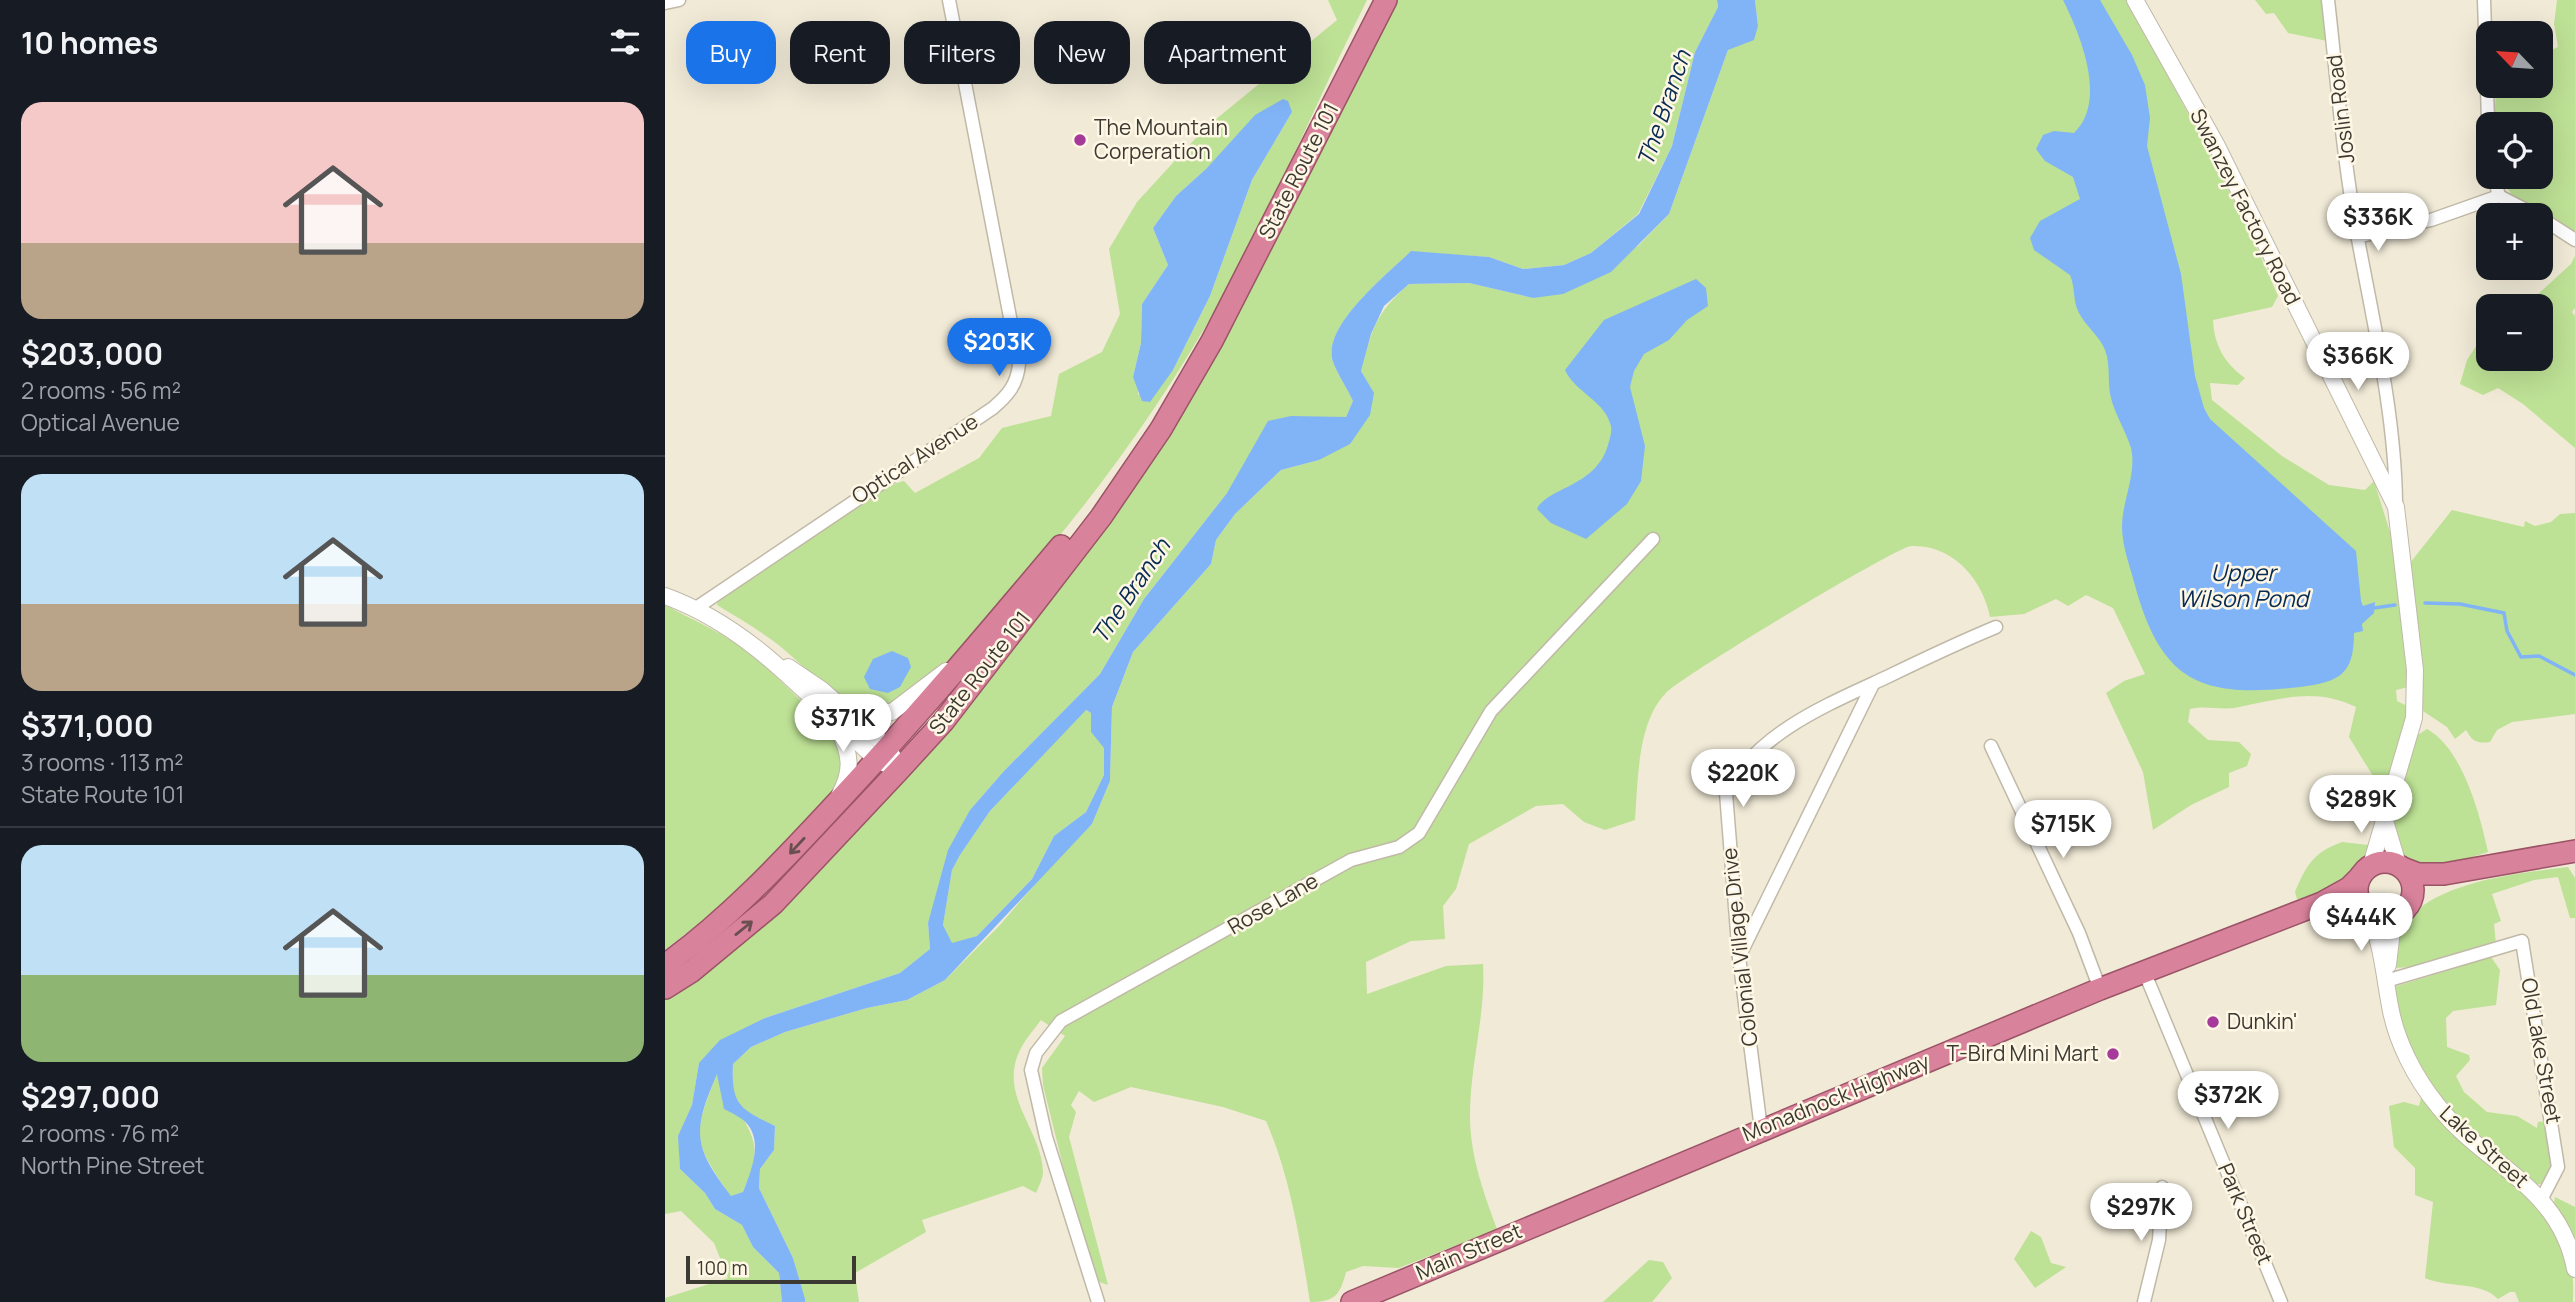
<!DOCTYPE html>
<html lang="en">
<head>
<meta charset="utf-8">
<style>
	:root { --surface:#171b24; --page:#20242c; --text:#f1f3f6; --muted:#9ea1a6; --line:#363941; --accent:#1a73e8 }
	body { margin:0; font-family:Manrope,sans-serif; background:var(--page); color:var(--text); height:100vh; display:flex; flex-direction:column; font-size:26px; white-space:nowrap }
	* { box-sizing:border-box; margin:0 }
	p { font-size:23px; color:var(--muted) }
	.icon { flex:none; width:38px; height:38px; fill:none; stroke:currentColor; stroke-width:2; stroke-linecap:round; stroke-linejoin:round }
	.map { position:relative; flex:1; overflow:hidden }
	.sheet { display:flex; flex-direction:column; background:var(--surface); width:665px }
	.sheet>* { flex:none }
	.top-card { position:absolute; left:21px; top:21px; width:665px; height:63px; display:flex; gap:14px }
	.needle { width:46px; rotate:295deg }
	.buttons { position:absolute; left:1811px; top:21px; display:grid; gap:14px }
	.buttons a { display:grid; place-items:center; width:77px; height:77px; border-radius:14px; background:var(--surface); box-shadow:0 7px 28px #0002; font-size:35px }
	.scale { position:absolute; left:21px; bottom:18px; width:170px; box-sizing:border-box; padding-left:7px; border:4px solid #3b3931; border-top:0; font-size:19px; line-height:24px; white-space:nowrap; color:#3b3931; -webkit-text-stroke:5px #fff7e5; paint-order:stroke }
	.price { position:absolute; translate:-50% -60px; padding:0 16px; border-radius:24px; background:#fff; color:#222; font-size:23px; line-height:46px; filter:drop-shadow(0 2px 4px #0008) }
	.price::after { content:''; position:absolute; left:50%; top:42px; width:21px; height:16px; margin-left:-10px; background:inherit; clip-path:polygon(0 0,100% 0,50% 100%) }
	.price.selected { background:var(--accent); color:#fff }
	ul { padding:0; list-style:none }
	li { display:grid; align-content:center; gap:14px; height:371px; padding:0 21px }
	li+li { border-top:2px solid var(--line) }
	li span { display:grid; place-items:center; height:217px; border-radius:21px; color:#555 }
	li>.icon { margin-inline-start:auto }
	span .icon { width:126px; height:126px; fill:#fffc; stroke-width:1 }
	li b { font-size:30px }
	h2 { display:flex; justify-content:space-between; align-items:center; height:84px; padding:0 21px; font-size:30px }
	.chip { padding:0 24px; border-radius:21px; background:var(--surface); box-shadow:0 7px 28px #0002; font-size:24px; line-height:63px }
	.chip.selected { background:var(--accent); color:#fff }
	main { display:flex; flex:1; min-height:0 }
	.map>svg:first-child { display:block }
</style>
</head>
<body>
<main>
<section class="sheet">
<h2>10 homes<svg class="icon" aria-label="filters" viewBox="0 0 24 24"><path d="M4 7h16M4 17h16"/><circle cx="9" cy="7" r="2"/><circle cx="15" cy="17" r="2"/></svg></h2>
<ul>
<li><span style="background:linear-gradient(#f6c9c9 65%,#b9a48a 0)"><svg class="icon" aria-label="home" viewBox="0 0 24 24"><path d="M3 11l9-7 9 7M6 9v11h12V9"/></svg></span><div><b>$203,000</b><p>2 rooms · 56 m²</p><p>Optical Avenue</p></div></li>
<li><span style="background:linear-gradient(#bfe0f5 60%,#b9a48a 0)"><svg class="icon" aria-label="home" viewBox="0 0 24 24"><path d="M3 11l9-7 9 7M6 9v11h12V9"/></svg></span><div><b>$371,000</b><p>3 rooms · 113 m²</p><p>State Route 101</p></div></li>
<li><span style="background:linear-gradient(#bfe0f5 60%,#8fb573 0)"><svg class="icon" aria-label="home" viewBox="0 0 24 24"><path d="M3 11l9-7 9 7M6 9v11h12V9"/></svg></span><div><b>$297,000</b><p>2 rooms · 76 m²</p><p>North Pine Street</p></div></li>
</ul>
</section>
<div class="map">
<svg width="1910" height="1302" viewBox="0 0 1910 1302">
	<rect width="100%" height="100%" fill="#f1ead7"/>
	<g fill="#bde195" fill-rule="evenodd">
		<path d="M 663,0 L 702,0 C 652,100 609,205 554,303 C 486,424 404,532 309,633 C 288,655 244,706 213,707 C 175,707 139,665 111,643 C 92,629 72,617 52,605 L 54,599 L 221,486 L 239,481 L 250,493 L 314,458 L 337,428 L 386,416 L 394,374 L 437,352 L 455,314 L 444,249 L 472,202 L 539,129 L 672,20 ZM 627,112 L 587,180 L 545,296 L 508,370 L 473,395 L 474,386 L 468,377 L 476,343 L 477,304 L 503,265 L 488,228 L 511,196 L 542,168 Z"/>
		<path d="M 729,0 L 1052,0 L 1053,7 L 1030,52 L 1007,146 L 973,214 L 926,253 L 899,265 L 858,269 L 824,257 L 746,252 C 723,273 656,327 668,362 C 673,375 682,388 688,401 L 681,417 L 669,418 L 562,493 L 479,599 L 435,674 L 339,771 L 305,810 L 263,923 L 265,949 L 235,973 L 100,1018 L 34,1063 L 27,1105 L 14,1136 L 15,1169 L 40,1193 L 50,1209 L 77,1225 L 88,1247 L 114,1273 L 117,1302 L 0,1302 L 0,1298 L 63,1278 L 49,1243 L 16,1211 L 0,1214 L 0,993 L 74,942 L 474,479 L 570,322 Z"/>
		<path d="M 1090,0 L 1461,0 C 1514,97 1570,194 1613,296 L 1607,307 L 1548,320 C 1549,345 1560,364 1580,378 L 1573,385 L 1545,383 L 1547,400 L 1617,456 L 1664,485 L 1700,490 L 1709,481 L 1729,545 L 1743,687 L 1731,690 L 1732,701 L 1742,706 L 1741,722 L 1717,796 L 1716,789 L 1711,788 L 1711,781 L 1684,737 L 1691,707 C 1649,687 1617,699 1574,707 C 1557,711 1542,705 1525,709 L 1523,722 L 1543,740 L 1574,742 L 1586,754 L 1582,766 L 1564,773 L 1564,787 L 1526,805 L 1488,830 L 1478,772 L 1441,693 L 1459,681 L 1480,674 L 1448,608 L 1421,595 L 1403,606 L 1391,599 L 1359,614 L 1325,617 C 1318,580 1288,544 1246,546 C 1231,547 1017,676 1001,693 C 972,722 973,782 970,820 L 940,830 L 919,822 L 898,804 L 871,806 L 804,844 L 791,889 L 778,906 L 780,939 L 746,941 L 701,962 L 702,994 L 781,966 L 818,964 C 821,1015 805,1064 805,1115 C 805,1156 818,1191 832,1229 L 734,1268 L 698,1266 L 681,1272 C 675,1295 670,1302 645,1302 C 635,1241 626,1178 601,1121 L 558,1107 L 466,1087 L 429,1102 L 414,1091 L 406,1105 L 411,1112 L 404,1137 L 443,1285 L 432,1281 L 398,1166 L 378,1085 L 377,1068 L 400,1036 L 376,1020 C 367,1032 357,1043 352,1057 C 337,1099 377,1132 378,1172 C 378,1178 374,1186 371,1193 L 358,1186 L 257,1220 L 261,1232 L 190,1273 L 194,1302 L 140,1302 L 128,1258 L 94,1188 L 95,1169 L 109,1150 L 110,1126 C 73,1108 66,1107 68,1064 L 86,1047 L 120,1032 L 202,1008 L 242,1000 L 280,980 L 334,926 L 398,852 L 427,824 L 445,781 L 447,707 L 468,652 L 546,564 L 551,540 L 570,514 L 616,470 L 654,460 L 708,393 L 696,371 C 707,329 710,314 744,284 L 804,283 L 868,298 L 973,246 L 1004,214 L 1063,50 L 1093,26 Z"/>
		<polygon points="1590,0 1656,0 1662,41 1623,33 1609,13 1601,14"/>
		<polygon points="1892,0 1910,0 1910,234 1868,205 1851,201 1835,177 1876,177 1876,124 1829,124 1831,91 1844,86 1876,86 1876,55 1893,47 1889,24"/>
		<polygon points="1910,256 1910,308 1907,312 1910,316 1910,448 1858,404 1833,388 1818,395 1795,384 1802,360 1821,331 1824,359 1876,359 1876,306 1860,306 1906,264"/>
		<path d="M 1787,510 L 1859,527 L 1860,521 L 1870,526 L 1886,522 L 1895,514 L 1910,513 L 1910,714 L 1847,722 L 1832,730 L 1825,742 C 1812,744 1807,741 1801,730 L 1790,739 L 1782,727 L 1758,711 L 1745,563 Z"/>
		<path d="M 0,605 C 24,618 52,630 75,646 C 98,663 179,735 178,764 C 177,806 36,923 0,950 Z"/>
		<polygon points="420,710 426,713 426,732 439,747 439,775 421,812 389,836 367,879 312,936 287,944 278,925 287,870 295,855 325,811"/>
		<path d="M 1762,729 C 1798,749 1815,815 1823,852 L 1766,870 L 1743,866 C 1714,824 1739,779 1753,735 Z"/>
		<path d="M 1677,842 L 1703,845 L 1706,850 C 1692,878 1664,897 1632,899 L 1630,892 C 1641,865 1649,852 1677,842 Z"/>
		<path d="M 1903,867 L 1910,878 L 1910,918 L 1905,918 L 1893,877 L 1869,880 L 1827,894 L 1836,921 L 1829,924 L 1831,944 L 1745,967 L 1730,968 C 1717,885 1847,874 1903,867 Z"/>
		<path d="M 1826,957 L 1835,970 L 1831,1005 L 1788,1011 L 1781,1018 L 1782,1047 L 1804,1055 L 1805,1060 L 1791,1076 L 1799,1092 L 1822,1112 L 1852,1116 L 1872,1128 L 1873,1122 L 1881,1121 C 1885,1144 1891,1162 1879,1183 L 1871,1185 C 1800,1128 1742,1083 1729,987 Z"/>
		<path d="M 52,1073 C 61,1105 95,1126 89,1161 C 88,1171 81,1183 78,1192 L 66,1197 C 27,1138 27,1139 52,1073 Z"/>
		<path d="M 1757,1094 C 1810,1145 1883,1196 1906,1269 C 1909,1279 1908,1291 1908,1302 L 1854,1302 L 1850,1292 L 1845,1292 L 1833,1299 C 1816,1281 1782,1288 1760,1278 L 1768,1202 L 1750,1195 L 1750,1168 L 1729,1147 L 1724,1106 L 1739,1102 L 1754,1106 Z"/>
		<polygon points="1890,1197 1910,1207 1910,1255 1900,1222 1889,1203"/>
		<polygon points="1366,1231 1376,1237 1386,1263 1401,1267 1370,1288 1349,1259"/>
		<polygon points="984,1260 998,1262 1007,1278 987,1302 938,1302"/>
	</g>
	<g fill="#81b4f6" fill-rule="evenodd">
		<path d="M 1052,0 L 1090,0 L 1093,26 L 1089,40 L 1063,50 L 1004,214 L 946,272 L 898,294 L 868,298 L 804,283 L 744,284 L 719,306 L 706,334 L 696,371 L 709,393 L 705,415 L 685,444 L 654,460 L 616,470 L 570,514 L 551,540 L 546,564 L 468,652 L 447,707 L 445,781 L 427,824 L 280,980 L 242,1000 L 202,1008 L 120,1032 L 86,1047 L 68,1064 C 66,1105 75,1109 110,1126 L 109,1150 L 95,1169 L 94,1188 L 128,1258 L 140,1299 L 140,1302 L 117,1302 L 114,1273 L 88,1247 L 77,1225 L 50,1209 L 40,1193 L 15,1169 L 13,1136 L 27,1105 L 34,1063 L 55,1040 L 100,1018 L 235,973 L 265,949 L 263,923 L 283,850 L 305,810 L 339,771 L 435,674 L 479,599 L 562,493 L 603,421 L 626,416 L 681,417 L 688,401 C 682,388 673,375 668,362 C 656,326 723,274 746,251 L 824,257 L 858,269 L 899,265 L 926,253 L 974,214 L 1007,146 L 1030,52 L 1053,7 ZM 421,710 L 426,713 L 426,732 L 439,748 L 439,775 L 421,812 L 389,836 L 367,879 L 312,936 L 287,943 L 278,925 L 287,870 L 295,855 L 325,811 ZM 52,1074 L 59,1109 C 67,1113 78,1118 83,1125 C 98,1144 85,1174 78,1192 L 66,1196 C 28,1146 27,1132 52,1074 Z"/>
		<path d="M 1398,0 L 1435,0 L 1467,55 L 1480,85 L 1485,118 L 1482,146 L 1516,274 L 1530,376 L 1539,408 L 1545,419 L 1691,551 L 1696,601 L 1698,606 L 1710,602 L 1709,613 L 1697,624 L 1698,631 L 1689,633 C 1689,675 1674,682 1635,687 C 1540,698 1498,685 1471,589 C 1466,569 1457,547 1457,527 C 1457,501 1472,474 1466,448 C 1461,431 1450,415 1446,398 C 1442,383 1446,365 1440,350 C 1435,336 1419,325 1413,311 C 1408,300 1410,286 1405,275 L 1369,250 L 1365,238 L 1375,221 L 1415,199 L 1408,177 L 1380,161 L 1371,149 L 1378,135 L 1389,131 L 1409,133 C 1443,101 1415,34 1398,0 Z"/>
		<polygon points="618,99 623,101 627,112 587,180 545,296 508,370 485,402 477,401 468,377 476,343 477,304 503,265 488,228 511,196 542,168 590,115"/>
		<path d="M 1031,279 L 1041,288 L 1043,306 L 1022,320 L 1004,340 L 979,354 L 969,371 L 965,387 L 980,446 L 976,481 L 962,504 L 921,539 L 886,523 L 872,509 C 883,487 931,487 943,445 C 945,437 948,431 945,423 C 938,400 910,392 900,370 L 939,320 Z"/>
		<polygon points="227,651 243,658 246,667 235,687 223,693 205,689 199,677 208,659"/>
	</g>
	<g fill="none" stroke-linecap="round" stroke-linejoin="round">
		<g stroke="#81b4f6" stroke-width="3.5">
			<polyline points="1760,603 1795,604 1839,613 1842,631 1856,657 1874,656 1910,675"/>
			<polyline points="1709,608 1730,605"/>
		</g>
		<g stroke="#c0b9a7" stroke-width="15">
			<g id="minor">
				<path d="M 1663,0 C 1672,79 1678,160 1693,239 C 1709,326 1730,415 1731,503"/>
				<polyline points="1819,0 1824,150"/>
				<polyline points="0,3 14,0"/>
				<polyline points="1829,177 1834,196"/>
				<polyline points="1876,218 1910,240"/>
				<polyline points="1692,237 1766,220 1834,196 1871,215"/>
				<path d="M 31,608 L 328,408 C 343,395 352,385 354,364 L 284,0"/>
				<polyline points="1326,746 1414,933 1435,989"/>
				<polyline points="1074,957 1208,684"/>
				<polyline points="1479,971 1616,1302"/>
				<polyline points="1721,981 1857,941 1893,1167 1877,1198"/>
				<path d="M 1096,1129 L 1074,957 L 1061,793 C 1092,732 1164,704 1224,676 C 1259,659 1295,642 1331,627"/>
				<polyline points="433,1302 381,1137 366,1070 371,1053 396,1021 686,860 734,847 754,833 826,711 988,539"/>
				<polyline points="1479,1302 1494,1240 1497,1187"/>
			</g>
		</g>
		<g stroke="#c0b9a7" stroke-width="18">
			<g id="tertiary">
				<polyline points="1470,0 1552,146 1731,507 1750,670 1749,718 1706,865"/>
				<path d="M 0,596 C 88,628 144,698 212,760 L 234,770"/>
				<polyline points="123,667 157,690 223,748 228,757"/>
				<polyline points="180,711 227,712 281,671"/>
				<path d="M 173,729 C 186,754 188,771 174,796"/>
				<polyline points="1720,821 1733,864"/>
				<path d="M 1703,913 C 1717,942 1719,975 1725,1006 C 1731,1041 1750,1078 1773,1106 C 1820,1166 1894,1185 1910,1269"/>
				<polyline points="1723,965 1727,930 1734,915"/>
			</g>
		</g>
		<g stroke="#9b5466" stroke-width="24">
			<g id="trunk">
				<circle cx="1720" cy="890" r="28"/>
				<polyline points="1740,869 1753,874 1779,874 1910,851"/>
				<path d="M 0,965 C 62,920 114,865 166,809 C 246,724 321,635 396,546"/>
				<polyline points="0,988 27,971 108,904 234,770 278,722 436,517 496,429 547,341 721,0"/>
				<polyline points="687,1302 1435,989 1657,903 1684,888 1695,877"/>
			</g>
		</g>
		<use href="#minor" stroke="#fff" stroke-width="12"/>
		<use href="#tertiary" stroke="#fff" stroke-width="16"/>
		<use href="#trunk" stroke="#d8829c" stroke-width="21"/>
	</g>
	<defs><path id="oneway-shaft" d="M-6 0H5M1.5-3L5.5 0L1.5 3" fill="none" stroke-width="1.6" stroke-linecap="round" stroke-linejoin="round" transform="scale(1.75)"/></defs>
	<g stroke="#6a4f51">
		<use href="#oneway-shaft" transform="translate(132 846) rotate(133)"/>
		<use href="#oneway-shaft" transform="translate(79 928) rotate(-39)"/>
	</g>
	<g fill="#a53a9b" stroke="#fff7e5" stroke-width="2.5">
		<circle cx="415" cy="140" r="7"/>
		<circle cx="1548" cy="1022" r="7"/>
		<circle cx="1448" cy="1054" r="7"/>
	</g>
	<g text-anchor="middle" stroke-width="5" stroke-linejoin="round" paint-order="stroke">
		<g font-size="21" fill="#3b3931" stroke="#fff7e5">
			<text transform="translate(1676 109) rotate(-97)" y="7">Joslin Road</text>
			<text transform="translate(634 171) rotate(-63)" y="7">State Route 101</text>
			<text transform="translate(1580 207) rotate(63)" y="7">Swanzey Factory Road</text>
			<text transform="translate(250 459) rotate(-33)" y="7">Optical Avenue</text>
			<text transform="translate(315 673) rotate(-52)" y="7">State Route 101</text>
			<text transform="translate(608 904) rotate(-30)" y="7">Rose Lane</text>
			<text transform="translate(1075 947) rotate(-96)" y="7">Colonial Village Drive</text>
			<text transform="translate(1876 1051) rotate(80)" y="7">Old Lake Street</text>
			<text transform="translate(1171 1098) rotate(-22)" y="7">Monadnock Highway</text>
			<text transform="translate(1819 1147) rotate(42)" y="7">Lake Street</text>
			<text transform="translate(1580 1214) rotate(67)" y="7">Park Street</text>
			<text transform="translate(804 1252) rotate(-23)" y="7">Main Street</text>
		</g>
		<g font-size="21" fill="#3b3931" stroke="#fff7e5" text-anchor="start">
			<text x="429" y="135">The Mountain<tspan x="429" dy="24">Corperation</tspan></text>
			<text x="1562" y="1029">Dunkin'</text>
			<text x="1434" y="1061" text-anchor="end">T-Bird Mini Mart</text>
		</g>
		<g font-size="23" font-style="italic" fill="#082b54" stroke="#fff7e5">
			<text transform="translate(999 108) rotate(-71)" y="8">The Branch</text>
			<text x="1578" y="581">Upper<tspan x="1578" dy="26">Wilson Pond</tspan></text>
			<text transform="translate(466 591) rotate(-56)" y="8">The Branch</text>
		</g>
	</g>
</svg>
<div class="buttons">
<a><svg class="needle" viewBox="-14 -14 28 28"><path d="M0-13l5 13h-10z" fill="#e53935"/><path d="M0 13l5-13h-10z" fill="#9ea1a6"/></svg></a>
<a><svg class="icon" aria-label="locate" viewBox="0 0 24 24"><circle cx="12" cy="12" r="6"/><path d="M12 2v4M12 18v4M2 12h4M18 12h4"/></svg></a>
<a>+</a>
<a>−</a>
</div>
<div class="scale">100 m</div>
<b class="price" style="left:1713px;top:253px">$336K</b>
<b class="price selected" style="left:334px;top:378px">$203K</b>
<b class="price" style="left:1693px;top:392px">$366K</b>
<b class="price" style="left:178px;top:754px">$371K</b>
<b class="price" style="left:1078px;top:809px">$220K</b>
<b class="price" style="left:1696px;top:835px">$289K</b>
<b class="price" style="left:1398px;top:860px">$715K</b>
<b class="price" style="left:1696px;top:953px">$444K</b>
<b class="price" style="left:1563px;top:1131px">$372K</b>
<b class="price" style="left:1476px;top:1243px">$297K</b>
<div class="top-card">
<a class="chip selected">Buy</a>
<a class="chip">Rent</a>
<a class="chip">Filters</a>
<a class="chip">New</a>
<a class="chip">Apartment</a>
</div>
</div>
</main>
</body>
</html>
